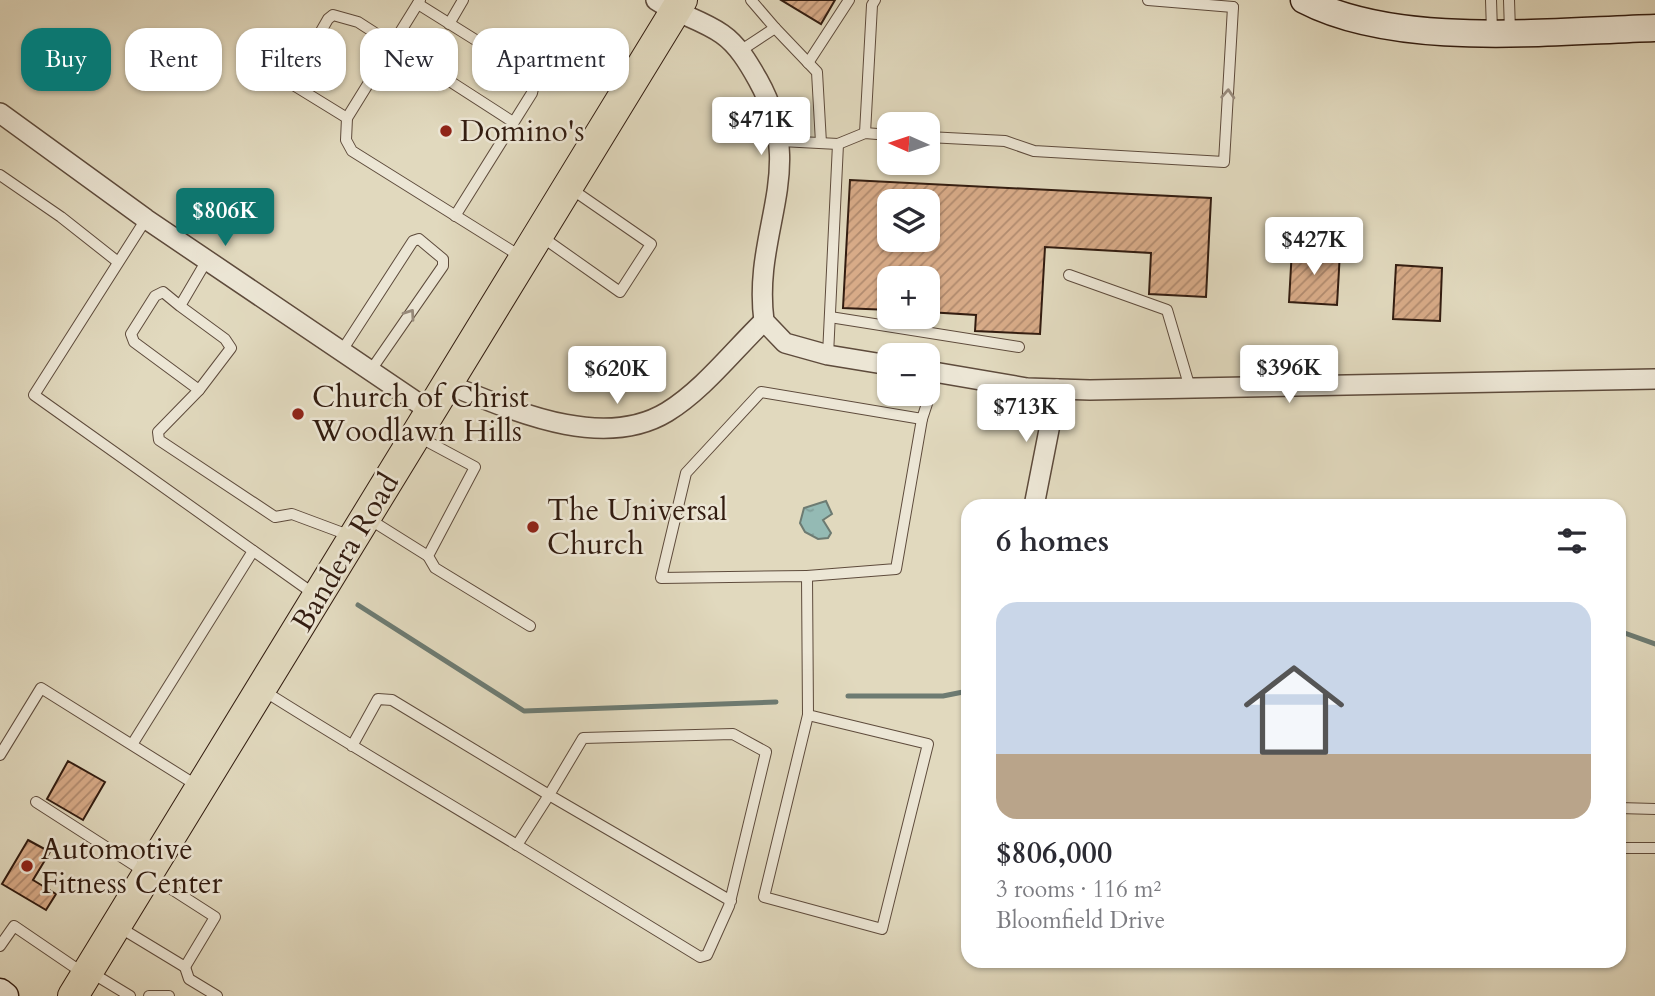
<!DOCTYPE html>
<html lang="en">
<head>
<meta charset="utf-8">
<style>
	:root { --surface:#fff; --page:#f2f2f3; --text:#2b2b33; --muted:#7c7c81; --accent:#0f766e }
	body { margin:0; font-family:Cardo,serif; background:var(--page); color:var(--text); height:100vh; display:flex; flex-direction:column; font-size:26px; white-space:nowrap }
	* { box-sizing:border-box; margin:0 }
	p { font-size:23px; color:var(--muted) }
	.icon { flex:none; width:38px; height:38px; fill:none; stroke:currentColor; stroke-width:2; stroke-linecap:round; stroke-linejoin:round }
	.map { position:relative; flex:1; overflow:hidden }
	.panel { position:absolute; left:961px; top:499px; width:665px; height:469px; display:flex; flex-direction:column; background:var(--surface); border-radius:21px; box-shadow:0 2px 5px #0004 }
	.panel>* { flex:none }
	.guide { position:absolute; left:21px; top:28px; width:665px; height:63px; display:flex; gap:14px }
	.needle { width:46px; rotate:273deg }
	.controls { position:absolute; left:877px; top:112px; display:grid; gap:14px }
	.controls a { display:grid; place-items:center; width:63px; height:63px; border-radius:14px; background:var(--surface); box-shadow:0 2px 5px #0004; font-size:35px }
	.price { position:absolute; translate:-50% -60px; padding:0 16px; border-radius:7px; background:#fff; color:#222; font-size:23px; line-height:46px; filter:drop-shadow(0 2px 4px #0008) }
	.price::after { content:''; position:absolute; left:50%; top:42px; width:21px; height:16px; margin-left:-10px; background:inherit; clip-path:polygon(0 0,100% 0,50% 100%) }
	.price.selected { background:var(--accent); color:#fff }
	ul { padding:0; list-style:none }
	li { display:grid; align-content:center; gap:14px; height:371px; padding:0 35px }
	li span { display:grid; place-items:center; height:217px; border-radius:21px; color:#555 }
	li>.icon { margin-inline-start:auto }
	span .icon { width:126px; height:126px; fill:#fffc; stroke-width:1 }
	li b { font-size:30px }
	h2 { display:flex; justify-content:space-between; align-items:center; height:84px; padding:0 35px; font-size:30px }
	.tag { padding:0 24px; border-radius:21px; background:var(--surface); box-shadow:0 2px 5px #0004; font-size:24px; line-height:63px }
	.tag.selected { background:var(--accent); color:#fff }
	.map>svg:first-child { display:block }
</style>
</head>
<body>
<div class="map">
<svg width="1655" height="996" viewBox="0 0 1655 996">
	<defs>
		<pattern id="water-ripples" width="26" height="14" patternUnits="userSpaceOnUse" patternTransform="scale(1.75)"><rect width="26" height="14" fill="#94bab4"/><path d="M2 4q2-2 4 0t4 0M15 11q2-2 4 0t4 0" fill="none" stroke="#809f9a"/></pattern>
		<pattern id="building-hatch" width="6" height="6" patternUnits="userSpaceOnUse" patternTransform="scale(1.75)"><rect width="6" height="6" fill="#d8ab88"/><path d="M-1 1l2-2M0 6l6-6M5 7l2-2" fill="none" stroke="#b08a6e"/></pattern>
	</defs>
	<rect width="100%" height="100%" fill="#e1d9be"/>
	<filter id="stains"><feTurbulence type="fractalNoise" baseFrequency=".00286" numOctaves="4"/><feColorMatrix values="0 0 0 0 .2 0 0 0 0 .09 0 0 0 0 .02 0 0 0 .5 -.17"/></filter>
	<radialGradient id="worn" r=".72"><stop offset=".6" stop-color="#630" stop-opacity="0"/><stop offset="1" stop-color="#630" stop-opacity=".3"/></radialGradient>
	<polygon fill="url(#water-ripples)" stroke="#6d7b72" stroke-width="2" points="826,501 832,514 823,520 831,533 828,538 818,539 805,532 800,523 804,508"/>
	<g fill="none" stroke-linecap="round" stroke-linejoin="round">
		<g stroke="#6d7b72" stroke-width="5">
			<polyline points="358,605 524,711 776,702"/>
			<polyline points="1619,631 1655,644"/>
			<polyline points="848,696 943,696 968,691"/>
		</g>
	</g>
	<g fill="url(#building-hatch)" stroke="#321c10" stroke-width="2" fill-rule="evenodd">
		<polygon points="781,0 835,0 821,24"/>
		<path d="M 850,180 L 1211,198 L 1206,297 L 1149,294 L 1151,253 L 1045,247 L 1040,334 L 975,331 L 976,315 L 928,312 L 928,278 L 889,278 L 889,310 L 843,308 ZM 889,201 L 928,201 L 928,240 L 889,240 Z"/>
		<polygon points="1292,249 1340,252 1337,305 1289,302"/>
		<polygon points="1396,265 1442,268 1440,321 1393,319"/>
		<polygon points="68,761 105,782 83,820 47,799"/>
		<polygon points="28,840 50,852 33,880 56,894 46,910 2,884"/>
	</g>
	<g fill="none" stroke-linecap="round" stroke-linejoin="round">
		<g stroke="#5e4b3c" stroke-width="12">
			<g id="lane">
				<polyline points="420,0 347,118 346,140 352,151 520,256"/>
				<polyline points="1148,0 1233,7"/>
				<polyline points="1491,0 1492,31"/>
				<polyline points="1509,0 1510,31"/>
				<polyline points="418,4 530,74 534,84 532,93 455,216"/>
				<polyline points="449,24 463,0"/>
				<polyline points="775,28 817,72 821,143"/>
				<polyline points="740,51 775,28 751,0"/>
				<polyline points="808,63 849,0"/>
				<polyline points="347,118 295,86 293,80 328,19 333,15 358,22 513,122"/>
				<polyline points="865,133 872,5 875,0"/>
				<polyline points="928,137 1005,141 1034,151 1224,162 1233,7"/>
				<polyline points="781,141 838,144 865,133 889,135"/>
				<polyline points="0,175 61,217 118,262"/>
				<polyline points="146,219 34,395 314,594"/>
				<polyline points="542,237 620,292 651,244 570,188"/>
				<polyline points="1069,275 1167,310 1190,388"/>
				<polyline points="180,306 225,339 231,348 199,390 134,342 131,334 155,296 163,292 180,306 207,260"/>
				<polyline points="830,317 1019,347"/>
				<polyline points="343,349 413,241 419,239 443,259 443,266 371,370"/>
				<polyline points="828,355 838,144"/>
				<polyline points="199,390 158,432 159,440 275,517 292,514 351,536"/>
				<polyline points="419,437 475,467 428,556 435,568 530,626"/>
				<polyline points="369,519 428,556"/>
				<polyline points="807,576 896,569 922,419"/>
				<path d="M 264,691 C 348,744 433,794 517,845 L 549,795 L 392,700 L 378,699 L 352,746"/>
				<polyline points="808,715 928,744 882,929 764,897 808,715 807,576 661,578 686,473 761,392 922,419 937,373"/>
				<polyline points="133,743 253,551"/>
				<polyline points="0,755 41,688 196,785"/>
				<polyline points="36,802 215,917 185,967 119,927"/>
				<polyline points="1619,808 1655,809"/>
				<polyline points="517,845 700,957 707,955 729,906 766,752 733,734 583,738 549,795 731,901"/>
				<polyline points="1619,848 1655,848"/>
				<polyline points="0,946 14,926 83,973"/>
				<polyline points="185,967 189,979 217,996"/>
				<polyline points="92,973 130,996"/>
				<polyline points="149,996 169,996"/>
			</g>
		</g>
		<g stroke="#5e4b3c" stroke-width="22">
			<g id="street">
				<path d="M 656,0 C 677,14 702,20 722,34 C 738,45 749,64 758,80 C 809,171 752,229 764,321 L 785,343 L 828,355 L 889,365"/>
				<polyline points="0,113 146,219 430,411"/>
				<polyline points="928,371 1027,388 1090,390 1655,379"/>
				<path d="M 447,384 C 510,409 601,452 667,412 C 703,390 733,351 764,321"/>
				<polyline points="1034,506 1057,389"/>
			</g>
		</g>
		<g stroke="#321c10" stroke-width="29">
			<g id="secondary">
				<path d="M 1304,0 C 1398,49 1551,31 1655,28"/>
				<polyline points="0,992 5,996"/>
			</g>
		</g>
		<g stroke="#321c10" stroke-width="32">
			<polyline id="primary" points="73,996 682,0"/>
		</g>
		<use href="#lane" stroke="#ece6d5" stroke-width="10"/>
		<use href="#street" stroke="#ece6d5" stroke-width="19"/>
		<use href="#secondary" stroke="#ece6d5" stroke-width="26"/>
		<use href="#primary" stroke="#e1d9be" stroke-width="30"/>
	</g>
	<defs><path id="oneway-chevron" d="M-2-3.5L2.5 0L-2 3.5" fill="none" stroke-width="1.6" stroke-linecap="round" stroke-linejoin="round" transform="scale(1.75)"/></defs>
	<g stroke="#988b7c">
		<use href="#oneway-chevron" transform="translate(1228 94) rotate(-87)"/>
		<use href="#oneway-chevron" transform="translate(410 314) rotate(-55)"/>
	</g>
	<g fill="#8f2418" stroke="#ece6d5" stroke-width="2.5">
		<circle cx="446" cy="131" r="7"/>
		<circle cx="298" cy="414" r="7"/>
		<circle cx="533" cy="527" r="7"/>
		<circle cx="27" cy="866" r="7"/>
	</g>
	<g text-anchor="middle" stroke-width="5" stroke-linejoin="round" paint-order="stroke">
		<g font-size="30" fill="#321c10" stroke="#ece6d5" text-anchor="start">
			<text x="460" y="141">Domino's</text>
			<text x="312" y="407">Church of Christ<tspan x="312" dy="34">Woodlawn Hills</tspan></text>
			<text x="547" y="520">The Universal<tspan x="547" dy="34">Church</tspan></text>
			<text x="41" y="859">Automotive<tspan x="41" dy="34">Fitness Center</tspan></text>
		</g>
		<g font-size="30" fill="#321c10" stroke="#ece6d5">
			<text transform="translate(345 552) rotate(-59)" y="10">Bandera Road</text>
		</g>
	</g>
	<rect width="100%" height="100%" filter="url(#stains)"/>
	<rect width="100%" height="100%" fill="url(#worn)"/>
</svg>
<div class="controls">
<a><svg class="needle" viewBox="-14 -14 28 28"><path d="M0-13l5 13h-10z" fill="#e53935"/><path d="M0 13l5-13h-10z" fill="#7c7c81"/></svg></a>
<a><svg class="icon" aria-label="layers" viewBox="0 0 24 24"><path d="M12 4l9 5-9 5-9-5zM3 14l9 5 9-5"/></svg></a>
<a>+</a>
<a>−</a>
</div>
<b class="price" style="left:761px;top:157px">$471K</b>
<b class="price selected" style="left:225px;top:248px">$806K</b>
<b class="price" style="left:1314px;top:277px">$427K</b>
<b class="price" style="left:1289px;top:405px">$396K</b>
<b class="price" style="left:617px;top:406px">$620K</b>
<b class="price" style="left:1026px;top:444px">$713K</b>
<div class="guide">
<a class="tag selected">Buy</a>
<a class="tag">Rent</a>
<a class="tag">Filters</a>
<a class="tag">New</a>
<a class="tag">Apartment</a>
</div>
<section class="panel">
<h2>6 homes<svg class="icon" aria-label="filters" viewBox="0 0 24 24"><path d="M4 7h16M4 17h16"/><circle cx="9" cy="7" r="2"/><circle cx="15" cy="17" r="2"/></svg></h2>
<ul>
<li><span style="background:linear-gradient(#c9d6e8 70%,#b9a48a 0)"><svg class="icon" aria-label="home" viewBox="0 0 24 24"><path d="M3 11l9-7 9 7M6 9v11h12V9"/></svg></span><div><b>$806,000</b><p>3 rooms · 116 m²</p><p>Bloomfield Drive</p></div></li>
</ul>
</section>
</div>
</body>
</html>
